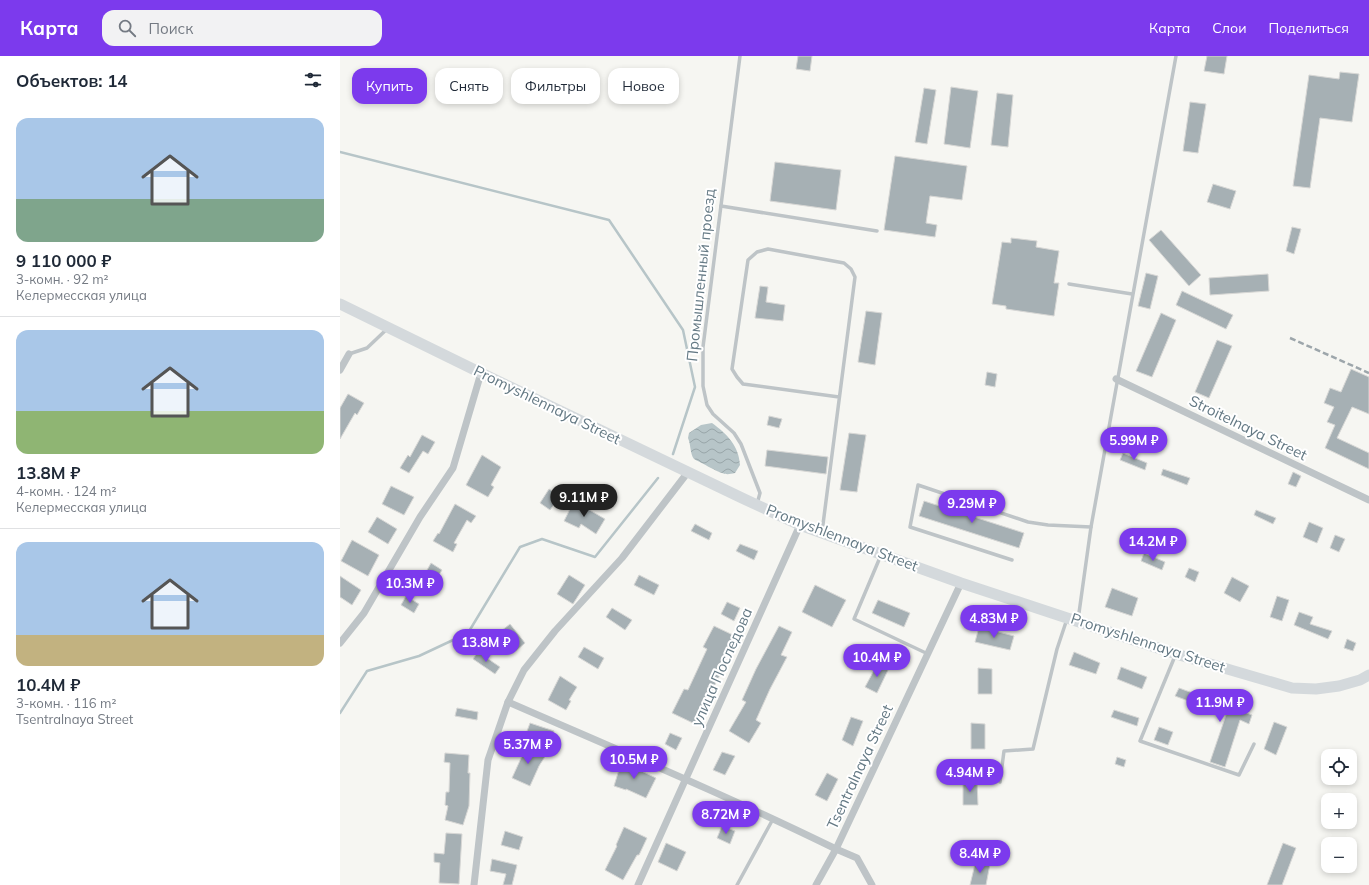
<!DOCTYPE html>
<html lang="ru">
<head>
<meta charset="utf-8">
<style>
	:root { --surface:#fff; --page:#f2f2f3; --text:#1f2937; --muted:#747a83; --line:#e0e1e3; --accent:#7c3aed }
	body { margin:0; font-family:Mulish,sans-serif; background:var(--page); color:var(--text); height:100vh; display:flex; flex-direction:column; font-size:15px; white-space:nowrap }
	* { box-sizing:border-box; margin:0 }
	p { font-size:13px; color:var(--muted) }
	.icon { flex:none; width:22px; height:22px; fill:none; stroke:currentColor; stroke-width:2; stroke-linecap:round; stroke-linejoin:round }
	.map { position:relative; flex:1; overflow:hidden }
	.details { display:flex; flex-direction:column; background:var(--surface); width:340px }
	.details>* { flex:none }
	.top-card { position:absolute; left:12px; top:12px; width:380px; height:36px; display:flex; gap:8px }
	.fabs { position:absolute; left:981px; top:693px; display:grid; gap:8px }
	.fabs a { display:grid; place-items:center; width:36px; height:36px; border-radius:8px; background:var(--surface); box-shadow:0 2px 6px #0003; font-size:20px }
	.price { position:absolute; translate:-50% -34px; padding:0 9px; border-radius:14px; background:var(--accent); color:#fff; font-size:13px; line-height:26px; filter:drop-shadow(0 1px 2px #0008) }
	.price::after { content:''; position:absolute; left:50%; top:24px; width:12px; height:9px; margin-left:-6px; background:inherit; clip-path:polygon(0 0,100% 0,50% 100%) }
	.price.active { background:#222; color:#fff }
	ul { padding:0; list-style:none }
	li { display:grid; align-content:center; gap:8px; height:212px; padding:0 16px }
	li+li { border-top:1px solid var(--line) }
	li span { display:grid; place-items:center; height:124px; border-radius:12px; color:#555 }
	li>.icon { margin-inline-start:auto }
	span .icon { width:72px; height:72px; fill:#fffc; stroke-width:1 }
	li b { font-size:17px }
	h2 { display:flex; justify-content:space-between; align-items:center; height:48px; padding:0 16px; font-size:17px }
	.chip { padding:0 14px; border-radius:12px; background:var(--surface); box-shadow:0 2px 6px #0003; font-size:14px; line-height:36px }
	.chip.active { background:var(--accent); color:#fff }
	header { display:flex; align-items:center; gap:24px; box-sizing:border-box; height:56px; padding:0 20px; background:var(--accent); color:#fff }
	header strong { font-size:19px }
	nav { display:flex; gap:22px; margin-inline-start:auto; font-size:14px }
	.search { width:280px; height:36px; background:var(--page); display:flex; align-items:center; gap:10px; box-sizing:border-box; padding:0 14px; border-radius:12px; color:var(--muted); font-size:15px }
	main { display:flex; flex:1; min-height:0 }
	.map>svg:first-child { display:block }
</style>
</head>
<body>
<header>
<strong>Карта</strong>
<div class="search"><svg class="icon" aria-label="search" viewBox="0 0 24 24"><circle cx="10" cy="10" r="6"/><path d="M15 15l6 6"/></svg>Поиск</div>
<nav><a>Карта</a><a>Слои</a><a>Поделиться</a></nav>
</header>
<main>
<section class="details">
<h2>Объектов: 14<svg class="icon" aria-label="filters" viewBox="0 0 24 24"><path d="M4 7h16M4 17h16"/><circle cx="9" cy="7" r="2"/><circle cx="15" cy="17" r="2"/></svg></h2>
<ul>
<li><span style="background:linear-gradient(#a9c7e8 65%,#7fa58c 0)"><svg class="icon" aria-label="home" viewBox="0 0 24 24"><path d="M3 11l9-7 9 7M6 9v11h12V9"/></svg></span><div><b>9 110 000 ₽</b><p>3-комн. · 92 m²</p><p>Келермесская улица</p></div></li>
<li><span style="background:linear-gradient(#a9c7e8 65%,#8fb573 0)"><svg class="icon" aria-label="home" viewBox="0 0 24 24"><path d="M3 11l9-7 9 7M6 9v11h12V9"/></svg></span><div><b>13.8M ₽</b><p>4-комн. · 124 m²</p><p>Келермесская улица</p></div></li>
<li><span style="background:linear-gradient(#a9c7e8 75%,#c2b280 0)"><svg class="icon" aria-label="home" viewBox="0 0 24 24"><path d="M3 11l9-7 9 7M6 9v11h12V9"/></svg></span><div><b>10.4M ₽</b><p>3-комн. · 116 m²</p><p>Tsentralnaya Street</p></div></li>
</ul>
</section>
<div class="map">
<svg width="1029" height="829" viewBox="0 0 1029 829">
	<defs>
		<pattern id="water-waves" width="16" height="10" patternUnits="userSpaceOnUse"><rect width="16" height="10" fill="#b7c5c8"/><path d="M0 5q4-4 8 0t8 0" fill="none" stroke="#98a5a8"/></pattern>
	</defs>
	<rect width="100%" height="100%" fill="#f6f6f2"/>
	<path fill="url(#water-waves)" d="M 372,367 C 387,378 399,390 400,409 L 395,417 C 390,418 387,419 382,417 C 380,417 356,404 354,403 C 350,398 351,389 348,382 L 349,377 L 361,369 Z"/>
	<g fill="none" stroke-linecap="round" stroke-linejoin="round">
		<g stroke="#b7c5c8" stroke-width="2.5">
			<polyline points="0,96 269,164 343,274 355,331 333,398"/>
			<polyline points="0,657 27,615 79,600 128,577 180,491 202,483 255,501 318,422"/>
		</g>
	</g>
	<g fill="#a6b0b4" stroke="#d7d7d5">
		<polygon points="458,0 472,0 470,15 456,13"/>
		<polygon points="867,0 887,0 884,18 864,15"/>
		<polygon points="1000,16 1019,18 1012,66 980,62 970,132 953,130 969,19 999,23"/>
		<polygon points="611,31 638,35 630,92 604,88"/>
		<polygon points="584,32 596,34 587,88 575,86"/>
		<polygon points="657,37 673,39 668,91 651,89"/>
		<polygon points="850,46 866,48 858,97 843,95"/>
		<polygon points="555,100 627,110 622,144 590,140 586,167 597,169 595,181 544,174"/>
		<polygon points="435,106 501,114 496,154 430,145"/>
		<polygon points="873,128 896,135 890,153 867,146"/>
		<polygon points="952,171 961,173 954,198 946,195"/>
		<polygon points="821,174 861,219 849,230 809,184"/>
		<polygon points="671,182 697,185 696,191 719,195 714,227 719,227 714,260 666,253 666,250 652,248 662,186 671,187"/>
		<polygon points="806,217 818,220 810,253 798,250"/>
		<polygon points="928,218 929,235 870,239 869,222"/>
		<polygon points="420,230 428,231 426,246 445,249 443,265 415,262"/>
		<polygon points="842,235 893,259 886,273 836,249"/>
		<polygon points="526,255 542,257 535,309 518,306"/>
		<polygon points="821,257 836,264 812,321 796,315"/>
		<polygon points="877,284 892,290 869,342 855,336"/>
		<polygon points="1011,313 1029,321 1029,358 1012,351 997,382 1029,397 1029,413 985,392 995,369 987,366 994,351 984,347 990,332 1001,336"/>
		<polygon points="647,316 657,318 655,331 645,329"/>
		<polygon points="8,338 24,347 17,359 15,357 0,383 0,352"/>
		<polygon points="429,360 442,363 439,372 427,369"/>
		<polygon points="509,377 526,379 517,436 500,434"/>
		<polygon points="82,379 95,386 88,398 83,395 69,417 60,412 68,399 70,401"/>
		<polygon points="427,394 488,401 486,418 425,410"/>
		<polygon points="783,397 807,407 805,414 780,404"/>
		<polygon points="142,399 161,411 151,429 154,431 148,441 126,429"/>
		<polygon points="823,413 850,422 847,429 821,419"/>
		<polygon points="953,416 961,420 956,431 948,428"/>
		<polygon points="51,430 74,441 64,459 42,448"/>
		<polygon points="209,433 220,440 210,454 200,447"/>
		<polygon points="234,445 265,463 256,478 241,468 239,472 224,465"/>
		<polygon points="584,445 684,477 679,492 579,460"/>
		<polygon points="115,448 136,460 131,467 127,464 114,487 117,488 113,496 93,485 98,477 99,478"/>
		<polygon points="916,454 936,462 933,468 914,459"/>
		<polygon points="37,461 57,473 48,488 28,476"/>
		<polygon points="969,466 983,472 977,487 963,481"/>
		<polygon points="355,468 372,477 369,484 351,475"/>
		<polygon points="995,479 1005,483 999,496 990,492"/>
		<polygon points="12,484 39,499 28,520 1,505"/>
		<polygon points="400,488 418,495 414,504 396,495"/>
		<polygon points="804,497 825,506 822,514 801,505"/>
		<polygon points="91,507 102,514 97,522 86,516"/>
		<polygon points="849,512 859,516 855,526 845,521"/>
		<polygon points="229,519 245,529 233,548 217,538"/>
		<polygon points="299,519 319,529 314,539 294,529"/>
		<polygon points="0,520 21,534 12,549 0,541"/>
		<polygon points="892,521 909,530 900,546 884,537"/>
		<polygon points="475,529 506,544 492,571 462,556"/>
		<polygon points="772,532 798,542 792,560 765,551"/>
		<polygon points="66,540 79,548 74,557 61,549"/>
		<polygon points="937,540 949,544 942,565 930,561"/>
		<polygon points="538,544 570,557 564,571 532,557"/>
		<polygon points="387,546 400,552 394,565 381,558"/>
		<polygon points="272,552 292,564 285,574 266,561"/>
		<polygon points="959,556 973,561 970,568 992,575 988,583 954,569"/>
		<polygon points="170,568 185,587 176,595 160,576"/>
		<polygon points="374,570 395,580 379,611 383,613 355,668 332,657 344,633 348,634 367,593 363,591"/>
		<polygon points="439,570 452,576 441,599 447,601 430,633 416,664 421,667 409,687 389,675 406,646 402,644 416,613"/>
		<polygon points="639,571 674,580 670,594 635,586"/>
		<polygon points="1007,583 1016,587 1013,595 1004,592"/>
		<polygon points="244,591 264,602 258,613 238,601"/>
		<polygon points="138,596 160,611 155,618 133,603"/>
		<polygon points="734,596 760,607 756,618 729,609"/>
		<polygon points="538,607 549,612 537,637 525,631"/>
		<polygon points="781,611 807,621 802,633 777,623"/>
		<polygon points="638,612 652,613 652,638 638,638"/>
		<polygon points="220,620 237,631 229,644 231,645 226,654 208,644"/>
		<polygon points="839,632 869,643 871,639 879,642 877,646 912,659 909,668 900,664 885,711 870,706 886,659 835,640"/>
		<polygon points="117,652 138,656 137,664 115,660"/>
		<polygon points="774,654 799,662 797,670 771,661"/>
		<polygon points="511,661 523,665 513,690 502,684"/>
		<polygon points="934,666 947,671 936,699 924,693"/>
		<polygon points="190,667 214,675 210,686 186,678"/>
		<polygon points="631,667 645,668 645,693 631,693"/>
		<polygon points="819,671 833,676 828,689 814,684"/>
		<polygon points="330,677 342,682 336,694 325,688"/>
		<polygon points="186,689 206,699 199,710 190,730 172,722 182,700 180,700"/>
		<polygon points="382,696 395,700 385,719 373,714"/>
		<polygon points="105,697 129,699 128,717 130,717 129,750 123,769 105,764 108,750 105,749 106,736 109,736 110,707 104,706"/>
		<polygon points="777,701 786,704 784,711 775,708"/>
		<polygon points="281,707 291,710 316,722 306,742 286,733 286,734 274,730"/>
		<polygon points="487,717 498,723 487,745 475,739"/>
		<polygon points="623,724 637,725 638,749 623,749"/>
		<polygon points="382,770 395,775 390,788 377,782"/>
		<polygon points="284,771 307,782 299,799 297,799 283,824 265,814 277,790 276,789"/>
		<polygon points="165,775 183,781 179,794 161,789"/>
		<polygon points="106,777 122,778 119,828 99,827 100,807 94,806 94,797 104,798"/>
		<polygon points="326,787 346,796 337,815 318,806"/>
		<polygon points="943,787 956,792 942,829 927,829"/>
		<polygon points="152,803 177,809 172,829 163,829 166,818 150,815"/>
		<polygon points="636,804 650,808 646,829 630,829"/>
	</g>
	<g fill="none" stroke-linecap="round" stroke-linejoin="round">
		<g stroke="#bec4c7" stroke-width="3.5">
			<polyline points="400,0 363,291 363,330 367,349 373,358 394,377 401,388 420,437 417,448"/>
			<polyline points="381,150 537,175"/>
			<polyline points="729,228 792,238"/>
			<polyline points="9,298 27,292 47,273"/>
			<polyline points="482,476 515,221 511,213 504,207 428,193 417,196 408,204 392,313 397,321 403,328 499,341"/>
			<polyline points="541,499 514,563 588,598"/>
			<polyline points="672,504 570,471 578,429 688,466 708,469 751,471"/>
			<polyline points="738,564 751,471 836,0"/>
			<polyline points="835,600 800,685 899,719 914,688"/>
			<polyline points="660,726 664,695 693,693 717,593 727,563"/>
			<polyline points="397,829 433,763"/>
		</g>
		<g stroke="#bec4c7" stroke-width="7">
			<polyline points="0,314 9,298"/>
			<polyline points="776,323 1029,444"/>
			<polyline points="0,587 24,557 80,461 113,412 141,317"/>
			<path d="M 168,646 C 278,694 388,740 496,793 L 476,829"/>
			<polyline points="134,829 148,704 168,646 184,614 215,575 282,502 348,416"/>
			<polyline points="298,829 460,469"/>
			<polyline points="532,829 517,802 496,793 621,527"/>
		</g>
		<polyline stroke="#d4d9dc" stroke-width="11" points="0,248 141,317 402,442 460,469 621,527 836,598 952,632 976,633 999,630 1020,624 1029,619"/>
		<polyline stroke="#9da6ab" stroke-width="2.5" stroke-dasharray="6 3" stroke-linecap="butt" points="950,282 1029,317"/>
	</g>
	<g text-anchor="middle" stroke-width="4" stroke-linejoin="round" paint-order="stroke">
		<g font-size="15" fill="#647984" stroke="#fff">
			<text transform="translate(361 219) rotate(-84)" y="5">Промышленный проезд</text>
			<text transform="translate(207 349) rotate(26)" y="5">Promyshlennaya Street</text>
			<text transform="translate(908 372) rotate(26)" y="5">Stroitelnaya Street</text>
			<text transform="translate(502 482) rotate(21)" y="5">Promyshlennaya Street</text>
			<text transform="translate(808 587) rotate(18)" y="5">Promyshlennaya Street</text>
			<text transform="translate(382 611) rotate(-66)" y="5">улица Последова</text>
			<text transform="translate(520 711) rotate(-65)" y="5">Tsentralnaya Street</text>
		</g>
	</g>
</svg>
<div class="fabs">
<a><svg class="icon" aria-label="locate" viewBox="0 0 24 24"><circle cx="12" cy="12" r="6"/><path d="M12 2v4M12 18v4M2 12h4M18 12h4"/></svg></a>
<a>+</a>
<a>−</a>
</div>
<b class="price" style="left:794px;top:405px">5.99M ₽</b>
<b class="price active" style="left:244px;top:462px">9.11M ₽</b>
<b class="price" style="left:632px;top:468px">9.29M ₽</b>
<b class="price" style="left:813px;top:506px">14.2M ₽</b>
<b class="price" style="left:70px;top:548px">10.3M ₽</b>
<b class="price" style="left:654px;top:583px">4.83M ₽</b>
<b class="price" style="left:146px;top:607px">13.8M ₽</b>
<b class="price" style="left:537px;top:622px">10.4M ₽</b>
<b class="price" style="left:880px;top:667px">11.9M ₽</b>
<b class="price" style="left:188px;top:709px">5.37M ₽</b>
<b class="price" style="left:294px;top:724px">10.5M ₽</b>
<b class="price" style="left:630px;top:737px">4.94M ₽</b>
<b class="price" style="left:386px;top:779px">8.72M ₽</b>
<b class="price" style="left:640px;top:818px">8.4M ₽</b>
<div class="top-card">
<a class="chip active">Купить</a>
<a class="chip">Снять</a>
<a class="chip">Фильтры</a>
<a class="chip">Новое</a>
</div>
</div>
</main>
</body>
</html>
